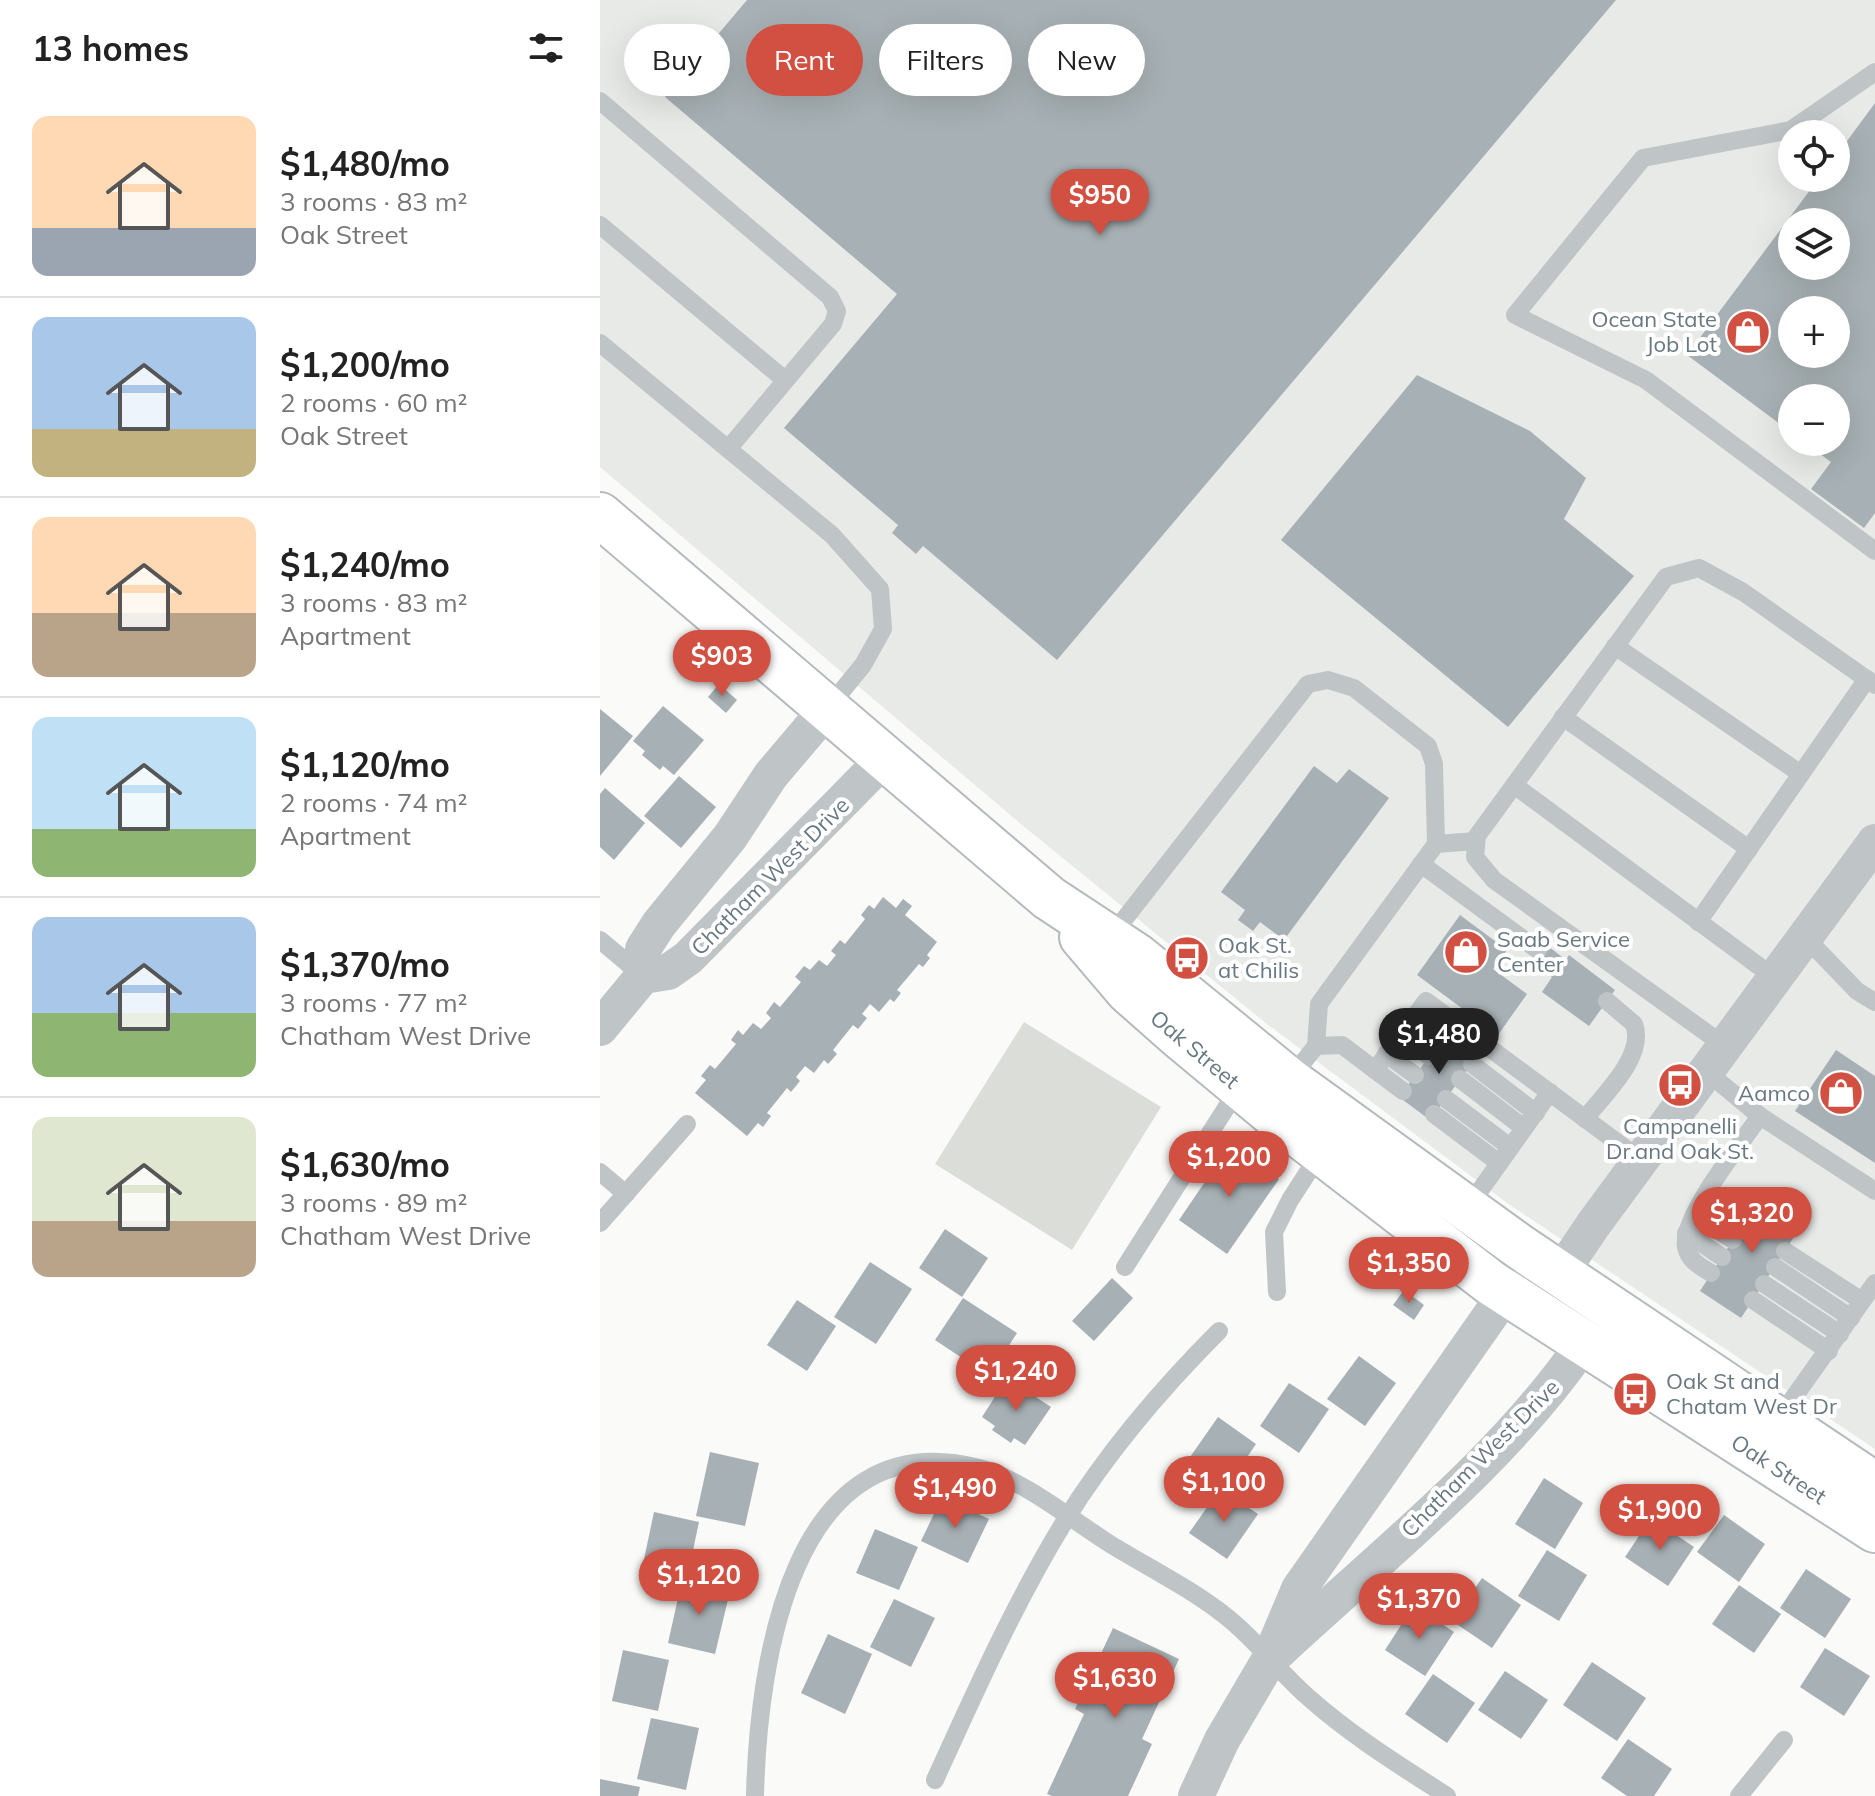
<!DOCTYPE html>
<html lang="en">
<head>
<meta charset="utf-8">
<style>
	:root { --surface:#fff; --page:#f6f6f6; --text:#222; --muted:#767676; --line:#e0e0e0; --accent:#d15041 }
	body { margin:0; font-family:Mulish,sans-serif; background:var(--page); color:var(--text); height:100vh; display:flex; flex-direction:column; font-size:30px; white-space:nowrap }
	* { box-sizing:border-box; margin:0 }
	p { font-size:26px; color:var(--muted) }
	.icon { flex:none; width:44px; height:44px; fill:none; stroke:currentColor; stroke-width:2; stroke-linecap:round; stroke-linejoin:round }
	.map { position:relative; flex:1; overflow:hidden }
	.details { display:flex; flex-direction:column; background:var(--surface); width:600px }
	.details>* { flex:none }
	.top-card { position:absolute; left:24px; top:24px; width:760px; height:72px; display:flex; gap:16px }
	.controls { position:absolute; left:1178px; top:120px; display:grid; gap:16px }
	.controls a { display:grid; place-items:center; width:72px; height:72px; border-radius:50%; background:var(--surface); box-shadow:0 8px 32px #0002; font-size:40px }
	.price { position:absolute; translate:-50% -68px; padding:0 18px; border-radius:28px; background:var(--accent); color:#fff; font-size:26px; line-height:52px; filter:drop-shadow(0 2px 4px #0008) }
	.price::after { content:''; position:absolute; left:50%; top:48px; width:24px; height:18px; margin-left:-12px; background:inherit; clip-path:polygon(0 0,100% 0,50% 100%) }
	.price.selected { background:#222; color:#fff }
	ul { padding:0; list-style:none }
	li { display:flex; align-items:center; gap:24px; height:200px; padding:0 32px }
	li+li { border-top:2px solid var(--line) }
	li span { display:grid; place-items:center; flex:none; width:224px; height:160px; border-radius:16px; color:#555 }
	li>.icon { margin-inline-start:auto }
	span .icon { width:96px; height:96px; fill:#fffc; stroke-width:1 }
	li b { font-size:34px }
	h2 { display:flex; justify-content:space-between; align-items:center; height:96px; padding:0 32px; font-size:34px }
	.chip { padding:0 28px; border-radius:36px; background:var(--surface); box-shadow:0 8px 32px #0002; font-size:28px; line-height:72px }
	.chip.selected { background:var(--accent); color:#fff }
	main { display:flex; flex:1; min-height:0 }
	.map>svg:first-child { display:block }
</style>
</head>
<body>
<main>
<section class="details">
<h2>13 homes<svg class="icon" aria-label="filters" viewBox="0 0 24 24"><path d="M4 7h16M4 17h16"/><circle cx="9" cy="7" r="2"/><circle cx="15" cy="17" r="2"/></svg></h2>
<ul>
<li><span style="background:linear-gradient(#ffd9b3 70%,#9aa5b1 0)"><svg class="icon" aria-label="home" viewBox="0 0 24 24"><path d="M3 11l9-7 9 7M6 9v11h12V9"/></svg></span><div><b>$1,480/mo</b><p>3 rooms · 83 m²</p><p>Oak Street</p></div></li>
<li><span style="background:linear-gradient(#a9c7e8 70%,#c2b280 0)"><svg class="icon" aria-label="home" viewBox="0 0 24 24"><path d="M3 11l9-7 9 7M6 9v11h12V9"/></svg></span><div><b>$1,200/mo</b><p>2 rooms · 60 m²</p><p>Oak Street</p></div></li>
<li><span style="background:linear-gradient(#ffd9b3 60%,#b9a48a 0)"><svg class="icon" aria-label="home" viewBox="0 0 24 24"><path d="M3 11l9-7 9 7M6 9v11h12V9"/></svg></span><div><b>$1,240/mo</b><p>3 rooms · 83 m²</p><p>Apartment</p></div></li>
<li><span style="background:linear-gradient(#bfe0f5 70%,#8fb573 0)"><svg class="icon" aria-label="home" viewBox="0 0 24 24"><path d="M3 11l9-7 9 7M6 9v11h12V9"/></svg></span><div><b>$1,120/mo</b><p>2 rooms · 74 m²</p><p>Apartment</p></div></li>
<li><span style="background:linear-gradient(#a9c7e8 60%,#8fb573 0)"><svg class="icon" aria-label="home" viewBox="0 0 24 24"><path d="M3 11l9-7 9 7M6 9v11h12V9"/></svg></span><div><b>$1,370/mo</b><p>3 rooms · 77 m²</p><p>Chatham West Drive</p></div></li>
<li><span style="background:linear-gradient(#dfe7d0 65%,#b9a48a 0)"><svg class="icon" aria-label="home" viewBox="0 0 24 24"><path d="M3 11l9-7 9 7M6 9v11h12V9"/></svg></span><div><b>$1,630/mo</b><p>3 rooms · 89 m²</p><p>Chatham West Drive</p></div></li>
</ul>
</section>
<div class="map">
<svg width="1275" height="1796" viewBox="0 0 1275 1796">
	<rect width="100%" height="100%" fill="#fafaf8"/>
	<path fill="#e8eae8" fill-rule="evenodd" d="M 0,0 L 1275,0 L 1275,1449 L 910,1205 L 667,1024 L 422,825 L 0,467 ZM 1192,134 L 1236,134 L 1236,178 L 1192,178 ZM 1192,222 L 1236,222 L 1236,266 L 1192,266 ZM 1192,310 L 1236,310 L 1236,354 L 1192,354 ZM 1192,398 L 1236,398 L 1236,442 L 1192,442 Z"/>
	<polygon fill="#dbded8" points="424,1022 561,1107 472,1250 335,1164"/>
	<g fill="#a7b0b4" fill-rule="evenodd">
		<polygon points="147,0 1016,0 457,660 323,546 316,554 292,533 298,525 184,428 297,294 65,97"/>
		<path d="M 1275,103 L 1275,513 L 1264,528 L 1211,489 L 1231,462 L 1204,442 L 1236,442 L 1236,398 L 1192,398 L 1192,433 L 1087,355 L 1219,178 L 1236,178 L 1236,156 ZM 1192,222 L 1236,222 L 1236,266 L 1192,266 ZM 1192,310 L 1236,310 L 1236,354 L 1192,354 Z"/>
		<polygon points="817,375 930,431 986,478 964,519 1034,576 908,727 681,540"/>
		<polygon points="119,684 137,700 126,713 108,697"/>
		<polygon points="63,706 104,740 74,775 63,766 60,770 42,755 45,751 33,741"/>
		<polygon points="0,709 33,736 0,776"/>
		<polygon points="714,766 737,783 749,769 789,798 684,940 660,922 653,931 638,920 645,910 621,892"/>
		<polygon points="79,776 116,807 81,848 44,816"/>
		<polygon points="5,788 45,823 14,860 0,847 0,794"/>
		<polygon points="283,897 296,908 303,899 312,906 305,915 337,942 327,955 330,958 323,967 319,964 297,990 301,993 294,1002 290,999 279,1012 270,1004 262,1014 267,1018 258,1029 253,1025 233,1050 237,1054 228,1064 224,1060 214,1073 205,1066 196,1077 200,1081 191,1092 187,1088 167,1113 171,1116 163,1127 158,1123 147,1136 95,1093 106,1080 101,1076 110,1065 115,1069 136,1044 131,1040 138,1030 143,1035 153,1023 161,1029 171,1018 166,1013 174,1002 180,1007 201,982 195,977 204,966 210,970 219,960 227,966 236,955 231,951 240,940 245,944 265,919 261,915 269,905 274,909"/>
		<polygon points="860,915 907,950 893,969 927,994 898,1035 817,975"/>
		<polygon points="944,943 966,960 969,955 1015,990 989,1026 942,992 952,977 930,961"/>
		<polygon points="848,1031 879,1054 830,1120 799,1097"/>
		<polygon points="1236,1050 1275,1076 1275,1163 1195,1111"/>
		<polygon points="630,1145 679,1179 627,1254 579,1220"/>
		<polygon points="1163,1193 1205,1220 1141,1318 1100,1291"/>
		<polygon points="345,1229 388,1258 362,1297 319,1268"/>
		<polygon points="270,1262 312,1289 276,1344 234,1317"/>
		<polygon points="512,1278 533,1298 494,1341 472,1321"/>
		<polygon points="804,1290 824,1305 814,1320 793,1305"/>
		<polygon points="363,1298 417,1333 389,1376 335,1340"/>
		<polygon points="197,1300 236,1326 207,1371 167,1345"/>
		<polygon points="759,1356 796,1383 765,1426 727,1399"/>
		<polygon points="407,1378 451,1407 425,1445 414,1438 411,1443 392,1430 395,1426 382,1417"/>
		<polygon points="689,1383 729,1409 699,1453 660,1426"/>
		<polygon points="618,1417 656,1444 627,1487 588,1460"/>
		<polygon points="110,1452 159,1463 145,1526 96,1516"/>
		<polygon points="944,1478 983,1503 955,1549 915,1524"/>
		<polygon points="620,1489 658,1514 627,1559 589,1533"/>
		<polygon points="342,1497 389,1519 368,1563 321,1541"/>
		<polygon points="54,1512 99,1522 88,1574 43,1564"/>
		<polygon points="1124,1515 1165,1544 1139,1582 1097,1552"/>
		<polygon points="1051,1518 1094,1547 1068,1586 1025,1557"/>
		<polygon points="275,1529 318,1547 299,1590 256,1573"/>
		<polygon points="947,1550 987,1575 959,1621 918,1596"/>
		<polygon points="1206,1569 1251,1599 1225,1638 1180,1608"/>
		<polygon points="882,1578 921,1605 892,1648 852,1621"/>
		<polygon points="82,1580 130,1591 115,1654 68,1643"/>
		<polygon points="1139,1585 1181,1614 1154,1653 1112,1624"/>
		<polygon points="294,1599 335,1618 311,1667 270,1647"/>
		<polygon points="814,1605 854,1632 825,1676 785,1650"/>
		<polygon points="513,1628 579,1659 542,1739 552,1744 528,1796 452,1796 447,1794 484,1714 475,1709"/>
		<polygon points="228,1634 272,1654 245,1714 201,1693"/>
		<polygon points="1225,1648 1270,1676 1244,1716 1200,1687"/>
		<polygon points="23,1650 69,1660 58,1711 12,1701"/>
		<polygon points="992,1662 1046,1698 1017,1741 963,1705"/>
		<polygon points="905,1671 948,1700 921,1739 878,1710"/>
		<polygon points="833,1674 875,1703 847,1743 805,1714"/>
		<polygon points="51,1718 99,1728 86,1790 37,1779"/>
		<polygon points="1028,1739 1072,1769 1054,1796 1027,1796 1001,1778"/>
		<polygon points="0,1779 40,1787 38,1796 0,1796"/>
	</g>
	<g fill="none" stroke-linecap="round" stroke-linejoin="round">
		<g stroke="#b4babe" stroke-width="48">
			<g id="secondary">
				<polyline points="0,515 449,898 537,956 689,1080 920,1247 1275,1485"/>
				<polyline points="482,937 528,991 579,1036 685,1124 891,1283 1275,1530"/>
			</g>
		</g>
		<g stroke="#bfc4c7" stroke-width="18">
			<polyline points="1275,72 1191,130 1043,158 915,315 1046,380 1275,551"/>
			<polyline points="0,101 230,297 237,311 233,324 128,449"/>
			<polyline points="0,225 185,380"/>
			<polyline points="0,343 232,535 280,589 283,629 263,665 227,709"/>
			<polyline points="1015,646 1201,774"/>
			<polyline points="963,717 1149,849"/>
			<polyline points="914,785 1175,978"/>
			<polyline points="821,864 938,950"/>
			<polyline points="1098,922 1267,679"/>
			<polyline points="1205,937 1257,991 1275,1002"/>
			<polyline points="0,940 43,976"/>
			<polyline points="508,940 708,684 728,680 754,688 828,746 834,764 836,844"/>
			<polyline points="813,1019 841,1040"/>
			<polyline points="801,1035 829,1056"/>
			<polyline points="716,1046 742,1045 775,1070 826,1001 1041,1160"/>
			<polyline points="1125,1046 894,880 875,857 877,836 1066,577 1099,568 1143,592 1275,685"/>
			<polyline points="786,1054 815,1075"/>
			<polyline points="872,1064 936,1113"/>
			<polyline points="775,1070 803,1091"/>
			<polyline points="1106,1071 1160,1116 1275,1191"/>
			<polyline points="860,1079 924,1128"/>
			<polyline points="688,1081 716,1046 719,1004 836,844 876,841"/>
			<polyline points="846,1099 910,1147"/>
			<polyline points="834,1114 899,1163"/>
			<path d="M 985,1119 C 1004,1094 1046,1056 1034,1024 L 1007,1001"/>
			<polyline points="0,1172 26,1194"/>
			<polyline points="1104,1199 1143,1224"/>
			<polyline points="866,1210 950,1092"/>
			<polyline points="1094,1215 1133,1240"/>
			<polyline points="0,1223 87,1124"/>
			<polyline points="1086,1233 1122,1257"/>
			<polyline points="1185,1251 1262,1301"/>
			<polyline points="525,1267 640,1086"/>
			<polyline points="1175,1267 1251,1318"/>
			<path d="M 1111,1273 C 1100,1266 1089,1261 1086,1247 C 1080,1218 1143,1141 1160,1116"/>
			<polyline points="1164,1284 1240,1334"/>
			<polyline points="677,1292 674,1232 690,1200 721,1152"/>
			<polyline points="1153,1300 1229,1351"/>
			<polyline points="1177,1421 1275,1283"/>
			<path d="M 335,1780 C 375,1692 415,1602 466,1519 C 509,1450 562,1388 619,1331"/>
			<path d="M 155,1796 C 158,1665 191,1420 379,1468 C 422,1479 472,1520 510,1544 C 549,1568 592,1589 628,1618 C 658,1642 680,1673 709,1698 C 752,1736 799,1765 847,1796"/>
			<polyline points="1139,1796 1184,1740"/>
		</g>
		<g stroke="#bfc4c7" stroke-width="36">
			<polyline points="43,976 68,972 88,958 285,758"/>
			<polyline points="0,1028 43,976 43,949 59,924 130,837 171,775 227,709"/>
			<polyline points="960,1274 993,1225 1275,842"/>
			<path d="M 679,1651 C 780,1557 906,1458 983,1344 L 960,1274"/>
			<polyline points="596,1796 622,1740 669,1660 699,1589 906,1293 930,1285"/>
		</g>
		<use href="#secondary" stroke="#fff" stroke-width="44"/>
	</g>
	<defs>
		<g id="shop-disc" transform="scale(2.3)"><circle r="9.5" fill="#d15041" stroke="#fff"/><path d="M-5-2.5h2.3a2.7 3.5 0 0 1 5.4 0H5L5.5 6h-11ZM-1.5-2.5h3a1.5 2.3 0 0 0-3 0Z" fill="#fff"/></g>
		<g id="bus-disc" transform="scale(2.3)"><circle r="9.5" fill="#d15041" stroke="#fff"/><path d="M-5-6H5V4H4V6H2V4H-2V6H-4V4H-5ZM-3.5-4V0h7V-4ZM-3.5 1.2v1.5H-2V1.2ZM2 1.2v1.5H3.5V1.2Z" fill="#fff"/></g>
	</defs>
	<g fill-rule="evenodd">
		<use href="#shop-disc" x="1148" y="332"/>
		<use href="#shop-disc" x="866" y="952"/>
		<use href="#bus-disc" x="587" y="958"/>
		<use href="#bus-disc" x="1080" y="1085"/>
		<use href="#shop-disc" x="1241" y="1093"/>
		<use href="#bus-disc" x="1035" y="1394"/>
	</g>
	<g text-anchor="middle" stroke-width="8" stroke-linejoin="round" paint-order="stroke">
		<g font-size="22" fill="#677880" stroke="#fff" text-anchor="start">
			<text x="1117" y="327" text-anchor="end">Ocean State<tspan x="1117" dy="25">Job Lot</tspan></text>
			<text x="897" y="947">Saab Service<tspan x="897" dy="25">Center</tspan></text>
			<text x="618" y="953">Oak St.<tspan x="618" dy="25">at Chilis</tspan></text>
			<text x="1210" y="1101" text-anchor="end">Aamco</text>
			<text x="1080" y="1134" text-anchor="middle">Campanelli<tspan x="1080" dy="25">Dr.and Oak St.</tspan></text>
			<text x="1066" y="1389">Oak St and<tspan x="1066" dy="25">Chatam West Dr</tspan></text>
		</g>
		<g font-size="22" fill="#677880" stroke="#fff">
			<text transform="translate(170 876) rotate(-45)" y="8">Chatham West Drive</text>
			<text transform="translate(595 1049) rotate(40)" y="8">Oak Street</text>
			<text transform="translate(880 1458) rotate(-45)" y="8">Chatham West Drive</text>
			<text transform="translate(1179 1469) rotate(33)" y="8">Oak Street</text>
		</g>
	</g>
</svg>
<div class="controls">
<a><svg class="icon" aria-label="locate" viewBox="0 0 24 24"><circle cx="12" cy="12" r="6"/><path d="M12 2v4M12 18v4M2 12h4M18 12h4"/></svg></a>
<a><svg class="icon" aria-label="layers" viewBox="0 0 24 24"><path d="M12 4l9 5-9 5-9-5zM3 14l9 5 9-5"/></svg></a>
<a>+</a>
<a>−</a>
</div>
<b class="price" style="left:500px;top:237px">$950</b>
<b class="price" style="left:122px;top:698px">$903</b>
<b class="price selected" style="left:839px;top:1076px">$1,480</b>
<b class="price" style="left:629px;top:1199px">$1,200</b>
<b class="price" style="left:1152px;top:1255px">$1,320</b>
<b class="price" style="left:809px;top:1305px">$1,350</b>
<b class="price" style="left:416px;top:1413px">$1,240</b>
<b class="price" style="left:624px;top:1524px">$1,100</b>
<b class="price" style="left:355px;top:1530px">$1,490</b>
<b class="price" style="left:1060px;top:1552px">$1,900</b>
<b class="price" style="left:99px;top:1617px">$1,120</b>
<b class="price" style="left:819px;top:1641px">$1,370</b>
<b class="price" style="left:515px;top:1720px">$1,630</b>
<div class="top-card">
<a class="chip">Buy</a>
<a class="chip selected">Rent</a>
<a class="chip">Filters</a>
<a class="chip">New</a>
</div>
</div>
</main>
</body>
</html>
